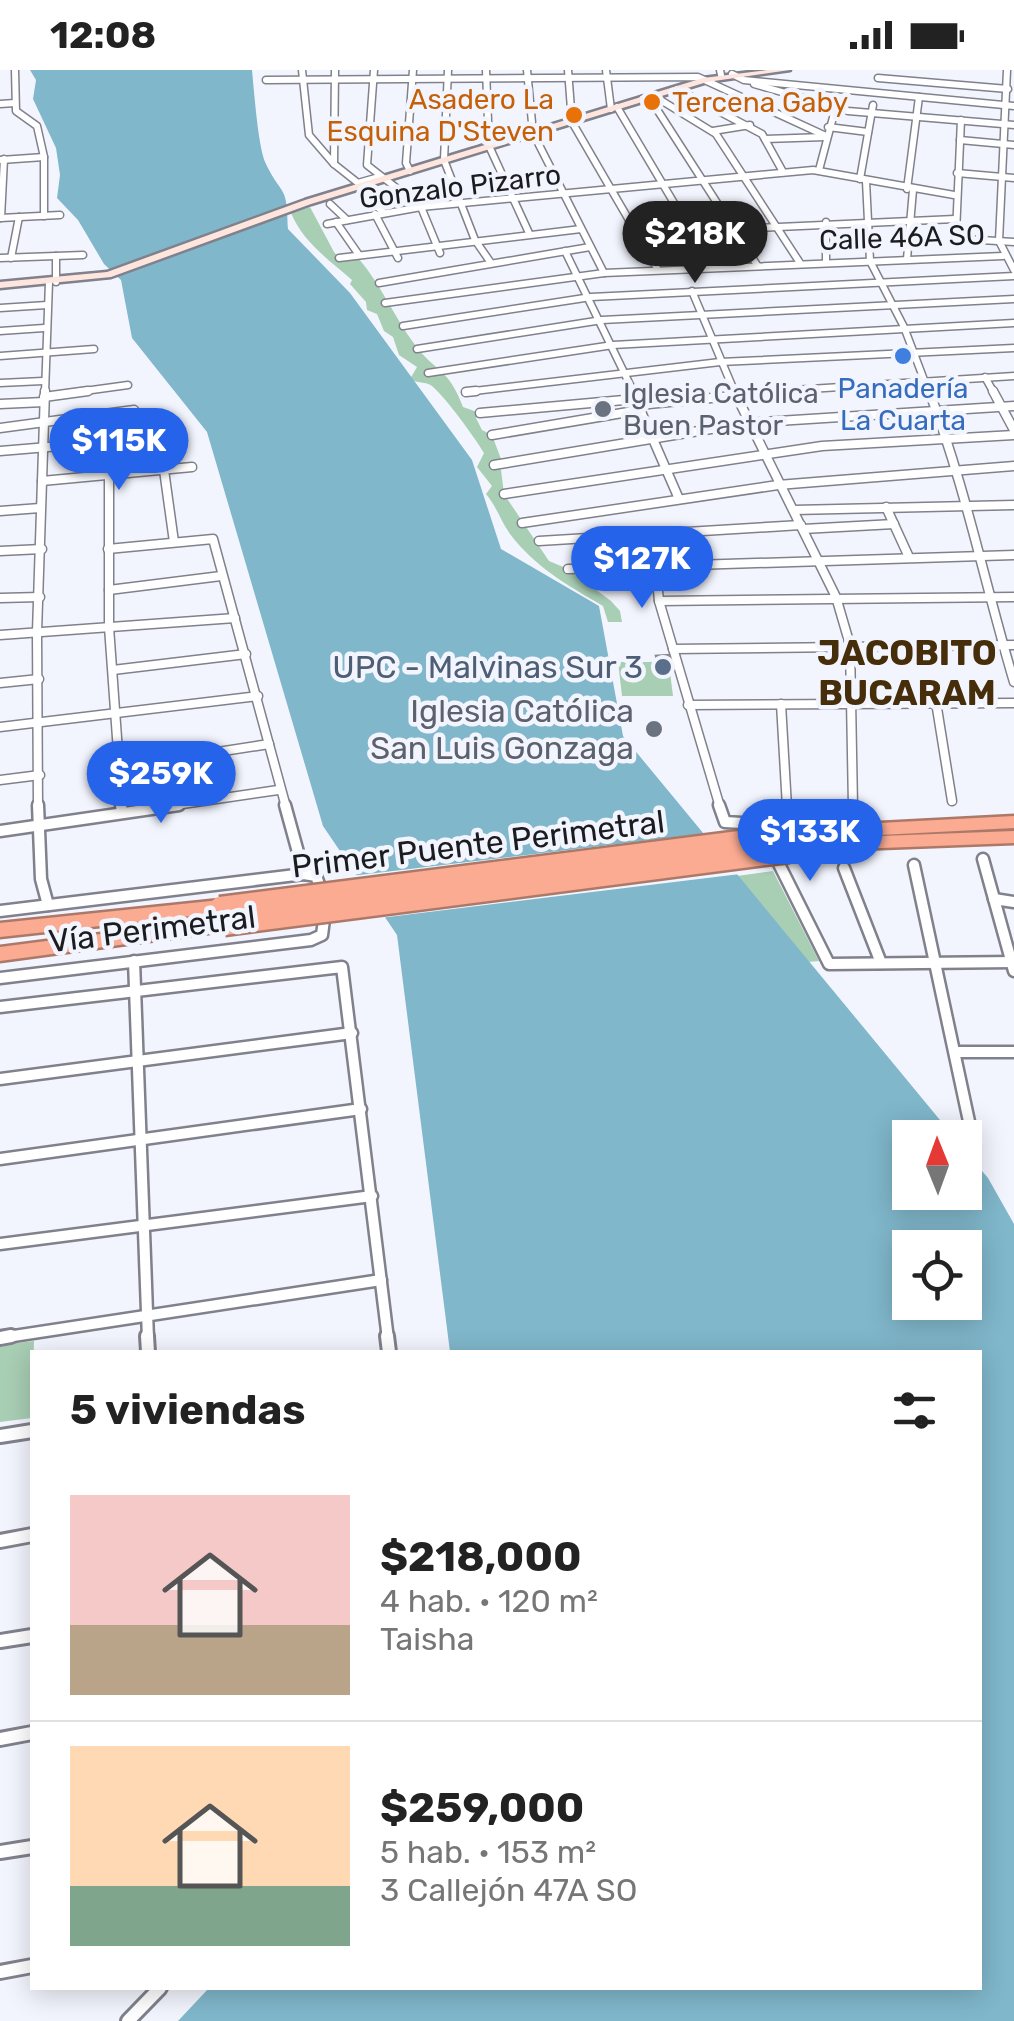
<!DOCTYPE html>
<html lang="es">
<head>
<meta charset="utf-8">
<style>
	:root { --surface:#fff; --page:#f6f6f6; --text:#222; --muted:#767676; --line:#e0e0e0; --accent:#2563eb }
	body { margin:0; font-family:Rubik,sans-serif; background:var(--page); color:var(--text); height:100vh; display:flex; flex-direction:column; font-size:38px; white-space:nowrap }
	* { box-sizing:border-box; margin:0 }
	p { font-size:32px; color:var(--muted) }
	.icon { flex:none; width:55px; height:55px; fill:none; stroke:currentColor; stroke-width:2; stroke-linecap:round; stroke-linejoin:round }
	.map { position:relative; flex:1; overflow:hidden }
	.drawer { position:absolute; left:30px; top:1280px; width:952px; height:640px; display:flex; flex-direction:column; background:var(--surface); border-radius:0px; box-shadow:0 5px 25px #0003 }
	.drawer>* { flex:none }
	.needle { width:65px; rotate:359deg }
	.buttons { position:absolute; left:892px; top:1050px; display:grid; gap:20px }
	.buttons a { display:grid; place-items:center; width:90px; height:90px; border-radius:0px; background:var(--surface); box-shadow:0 5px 25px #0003; font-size:50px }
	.price { position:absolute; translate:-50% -85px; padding:0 22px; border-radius:35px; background:var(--accent); color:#fff; font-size:32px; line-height:65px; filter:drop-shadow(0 2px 5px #0008) }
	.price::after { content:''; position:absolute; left:50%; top:60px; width:30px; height:22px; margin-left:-15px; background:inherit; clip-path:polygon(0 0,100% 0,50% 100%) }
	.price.selected { background:#222; color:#fff }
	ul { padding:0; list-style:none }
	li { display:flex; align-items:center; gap:30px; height:250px; padding:0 40px }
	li+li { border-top:2px solid var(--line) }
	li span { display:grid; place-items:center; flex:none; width:280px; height:200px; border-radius:0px; color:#555 }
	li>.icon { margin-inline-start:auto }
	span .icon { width:120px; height:120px; fill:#fffc; stroke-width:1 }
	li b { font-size:42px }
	h2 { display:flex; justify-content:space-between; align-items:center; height:120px; padding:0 40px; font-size:42px }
	.status { display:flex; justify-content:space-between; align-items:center; height:70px; padding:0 50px; background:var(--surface); direction:ltr }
	.status svg { height:28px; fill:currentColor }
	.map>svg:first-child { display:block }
</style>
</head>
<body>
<div class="status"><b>12:08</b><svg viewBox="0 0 49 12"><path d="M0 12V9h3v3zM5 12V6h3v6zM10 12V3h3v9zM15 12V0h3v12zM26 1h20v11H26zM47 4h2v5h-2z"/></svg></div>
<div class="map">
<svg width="1014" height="1951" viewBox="0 0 1014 1951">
	<rect width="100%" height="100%" fill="#f3f5fe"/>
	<g fill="#a8ceb4">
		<path d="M 310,137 L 334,182 L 339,188 L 359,189 C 382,216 394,247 415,275 C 435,302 448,297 463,337 L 480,343 L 476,348 L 482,360 L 492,365 L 501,389 L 495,395 L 501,400 L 504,424 L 549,491 L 568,499 L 611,531 L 620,541 L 622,552 L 608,552 L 603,536 C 567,515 535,497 510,464 C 500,450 497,437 486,424 L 492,416 L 477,397 L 484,383 C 475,368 447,329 432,316 C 426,311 417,314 410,309 L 417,297 L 399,285 L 393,267 L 384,261 L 377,244 L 367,240 L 366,232 L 350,214 L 352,210 C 329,190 303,172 291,143 Z"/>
		<polygon points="618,592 656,592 658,602 670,602 673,626 622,626"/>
		<polygon points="773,801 819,891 808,892 737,806"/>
		<polygon points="34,1271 32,1348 0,1352 0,1275"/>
	</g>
	<path fill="#80b7cb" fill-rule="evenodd" d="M 30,0 L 252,0 C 254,19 258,79 266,94 C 283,129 287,112 288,159 L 350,223 L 472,390 L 501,479 L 599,536 L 623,666 L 954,1067 L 910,1068 L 910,1122 L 965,1122 L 965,1081 L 988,1108 L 1014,1154 L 1014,1951 L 178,1951 L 209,1918 L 980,1918 L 980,1282 L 450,1282 L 397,865 L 323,756 L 207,362 L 132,268 L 121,210 L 104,194 L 78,150 L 57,128 L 60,105 L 56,78 L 33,29 L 36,10 ZM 910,1178 L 965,1178 L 965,1232 L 910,1232 Z"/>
	<polygon fill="#f3f5fe" points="709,763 740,804 380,848 351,806"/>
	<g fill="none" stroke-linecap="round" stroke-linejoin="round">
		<g stroke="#80818c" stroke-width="9">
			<g id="street-far3">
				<polyline points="15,0 16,41 37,56 44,87 44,146"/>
				<polyline points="302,0 309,65 334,94"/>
				<polyline points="335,0 334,94 358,113 379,107"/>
				<polyline points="374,0 367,95 421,137 440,183"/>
				<polyline points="448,0 444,90 475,170 491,193"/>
				<polyline points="486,0 489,76 529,163"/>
				<polyline points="527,0 533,63 604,203"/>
				<polyline points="568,0 572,52 658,200"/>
				<polyline points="606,0 611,39"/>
				<polyline points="720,0 721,5"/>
				<polyline points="1007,0 999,171 1014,200"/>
				<polyline points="732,4 744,10 1014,36"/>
				<polyline points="878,8 1008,19"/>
				<polyline points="266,10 698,7 826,66"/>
				<polyline points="754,14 848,41 1014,55"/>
				<polyline points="677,19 762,64 783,102"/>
				<polyline points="654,26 716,64 800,193"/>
				<polyline points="642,29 658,41 757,195"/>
				<polyline points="0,34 15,33"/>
				<polyline points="617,37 712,197"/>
				<polyline points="961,50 956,163 964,169 1014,172"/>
				<polyline points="828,57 868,62"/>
				<polyline points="713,61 750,55"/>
				<polyline points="765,69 825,67"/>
				<polyline points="960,70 1014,75"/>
				<polyline points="1,90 44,87"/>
				<polyline points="819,100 836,36"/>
				<polyline points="410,101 406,93 413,0"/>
				<polyline points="957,103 1014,108"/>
				<polyline points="860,109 873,35"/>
				<polyline points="866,111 870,191 904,257 929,323"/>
				<polyline points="907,119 919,27"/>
				<polyline points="363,124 384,143"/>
				<polyline points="330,134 347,150"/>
				<polyline points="375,144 398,188"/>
				<polyline points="0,148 60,145"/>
				<polyline points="1,148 4,89"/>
				<polyline points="336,152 359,185"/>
				<polyline points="826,152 826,192"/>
				<polyline points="327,154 421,137 813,100 954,125"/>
				<polyline points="734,159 955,149"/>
				<polyline points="565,181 634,323"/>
				<polyline points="56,186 56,212"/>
				<polyline points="0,188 83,185"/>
				<polyline points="11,188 19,147"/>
				<polyline points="339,188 581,159"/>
				<polyline points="907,189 913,120"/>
				<polyline points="379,213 590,177"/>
				<polyline points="692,221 735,323"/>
				<polyline points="385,233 604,203 1003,186"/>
				<polyline points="0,238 47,235"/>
				<polyline points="403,256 591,227 1014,206"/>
				<polyline points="0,261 44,258"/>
				<polyline points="417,279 602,250 1014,229"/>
				<polyline points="0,286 94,279"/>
				<polyline points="428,303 613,275 1014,253"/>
				<polyline points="985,307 994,323"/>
				<polyline points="0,313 43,311"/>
				<polyline points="466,322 720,292 1014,278"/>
				<polyline points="45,323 49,212"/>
				<polyline points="70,323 128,315"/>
				<polyline points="745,323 1014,306"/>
			</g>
		</g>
		<g stroke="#80818c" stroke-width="11">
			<g id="street-far2">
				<polyline points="632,321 679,429"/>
				<polyline points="734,321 836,527 850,575 853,737"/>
				<path d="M 929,321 C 965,415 985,515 1014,612"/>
				<polyline points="993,321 1014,360"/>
				<polyline points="466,322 476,321"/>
				<polyline points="44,327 88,321"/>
				<polyline points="0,334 44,332"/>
				<polyline points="638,335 784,321"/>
				<polyline points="480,343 635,329"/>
				<polyline points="0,358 134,340"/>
				<polyline points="492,365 640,340"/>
				<polyline points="0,381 180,366"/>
				<polyline points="494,395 747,353 1014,336"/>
				<polyline points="164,400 174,472"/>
				<polyline points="109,406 109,557 122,737"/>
				<polyline points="42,411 192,397"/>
				<polyline points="504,424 822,376 1014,365"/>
				<polyline points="886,437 908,485"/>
				<polyline points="794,440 1014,435"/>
				<polyline points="0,441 40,438"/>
				<polyline points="522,453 778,415 1014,396"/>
				<polyline points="803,459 894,454"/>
				<polyline points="652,462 659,531 720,737"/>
				<polyline points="539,471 801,455"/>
				<polyline points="108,479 213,469 286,737"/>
				<polyline points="0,481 42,479"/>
				<polyline points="568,499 1014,485"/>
				<polyline points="109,520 221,506"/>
				<polyline points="0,528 40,527"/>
				<polyline points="659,531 1014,527"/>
				<polyline points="0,565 235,548"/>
				<polyline points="673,579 1014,575"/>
				<polyline points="113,600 246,584"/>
				<polyline points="0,613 39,609"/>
				<polyline points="936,632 952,731"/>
				<polyline points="781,634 787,737"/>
				<polyline points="688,635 1014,633"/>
				<polyline points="0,657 258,626"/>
				<polyline points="121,697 269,674"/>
				<polyline points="0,710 40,705"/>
				<polyline points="38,737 37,562 45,321"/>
				<polyline points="162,737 278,720"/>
			</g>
		</g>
		<g stroke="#80818c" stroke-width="15">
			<g id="street-far1">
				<polyline points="38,735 41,809 48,835"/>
				<polyline points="121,735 122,742"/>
				<polyline points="285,735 304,804"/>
				<polyline points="719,735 725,752 759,754 788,748 787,735"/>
				<polyline points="0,761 179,735"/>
				<polyline points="773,782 829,894 1014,892"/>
				<polyline points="983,789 1014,901"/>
				<polyline points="914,795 973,1070"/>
				<polyline points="844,798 881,893"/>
				<polyline points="994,829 1014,832"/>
				<polyline points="0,841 304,804 316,806 323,825"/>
				<polyline points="134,891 148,1269"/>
				<polyline points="0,908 311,870 322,865 325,842"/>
				<polyline points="0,937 342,897 388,1269"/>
				<polyline points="955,982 1014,982"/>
				<polyline points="0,1009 352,963"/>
				<polyline points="0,1089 361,1039"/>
				<polyline points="0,1174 372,1126"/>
				<polyline points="0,1268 381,1210"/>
			</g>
		</g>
		<g stroke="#80818c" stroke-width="18">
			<g id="street">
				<polyline points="147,1266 148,1282"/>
				<polyline points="387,1266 389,1282"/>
				<polyline points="0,1268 11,1266"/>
				<polyline points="0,1366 32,1361"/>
				<polyline points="0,1471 32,1465"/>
				<polyline points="0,1571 32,1566"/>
				<polyline points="0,1669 32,1663"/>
				<polyline points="0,1782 32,1777"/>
				<polyline points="0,1902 32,1896"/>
				<polyline points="128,1951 160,1918"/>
			</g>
		</g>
		<g stroke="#80818c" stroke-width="5">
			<polygon id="secondary" points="767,0 790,0 707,12 311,134 111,207 0,218 0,212 107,202 305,130 703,8"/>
		</g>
		<g stroke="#ac7969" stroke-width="5">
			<g id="highway">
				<polygon points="1014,746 1014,758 803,769 794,763 803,757"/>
				<polygon points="1014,761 1014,773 855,779 789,788 780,782 789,776 855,767"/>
				<polygon points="220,830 229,837 227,842 0,867 0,853"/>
				<polygon points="224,848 233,855 231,860 0,891 0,877"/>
			</g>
		</g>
		<use href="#street-far3" stroke="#fff" stroke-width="6"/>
		<use href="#street-far2" stroke="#fff" stroke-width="8"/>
		<use href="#street-far1" stroke="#fff" stroke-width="10"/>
		<use href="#street" stroke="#fff" stroke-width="12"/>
		<use href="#secondary" fill="#fee6de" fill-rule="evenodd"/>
		<use href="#highway" fill="#faab91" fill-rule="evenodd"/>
		<g stroke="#ac7969" stroke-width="25" stroke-linecap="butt">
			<g id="highway-bridge">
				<polyline points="220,837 803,763"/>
				<polyline points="224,855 789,782"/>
			</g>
		</g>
		<use href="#highway-bridge" stroke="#faab91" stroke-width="20"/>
	</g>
	<polygon fill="#a7a9b2" points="656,586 671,596 670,602 659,602"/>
	<polygon fill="#c2c4cf" stroke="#888991" stroke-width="2.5" points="669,585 671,596 659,596 656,586"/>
	<g fill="#e8710a" stroke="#f3f5fe" stroke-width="4">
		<circle cx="652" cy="32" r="10"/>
		<circle cx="574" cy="45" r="10"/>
	</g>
	<circle fill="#3f7fe0" stroke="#f3f5fe" stroke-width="4" cx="903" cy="286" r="10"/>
	<g fill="#6b7280" stroke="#f3f5fe" stroke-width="4">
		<circle cx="603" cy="339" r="10"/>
		<circle cx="654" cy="659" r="10"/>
	</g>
	<circle fill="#5c6f8a" stroke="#f3f5fe" stroke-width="4" cx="663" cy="597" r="10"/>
	<g text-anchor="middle" stroke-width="9" stroke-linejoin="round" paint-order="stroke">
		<g font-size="28" fill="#c56008" stroke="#f3f5fe" text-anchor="end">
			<text x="554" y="39">Asadero La<tspan x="554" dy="32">Esquina D'Steven</tspan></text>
			<text x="672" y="42" text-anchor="start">Tercena Gaby</text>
		</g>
		<g font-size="28" fill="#1b1c20" stroke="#f3f5fe">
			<text transform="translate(460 116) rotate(-7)" y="10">Gonzalo Pizarro</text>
			<text transform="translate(902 167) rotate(-2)" y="10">Calle 46A SO</text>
		</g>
		<g font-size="28" fill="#366cbe" stroke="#f3f5fe">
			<text x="903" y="328">Panadería<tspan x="903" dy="32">La Cuarta</tspan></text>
		</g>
		<g font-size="28" fill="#5b616d" stroke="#f3f5fe" text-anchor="start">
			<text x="623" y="333">Iglesia Católica<tspan x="623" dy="32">Buen Pastor</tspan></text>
		</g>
		<g font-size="32" fill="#4e5e75" stroke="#f3f5fe" text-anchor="end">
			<text x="643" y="608">UPC - Malvinas Sur 3</text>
		</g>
		<g font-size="32" fill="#5b616d" stroke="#f3f5fe" text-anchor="end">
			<text x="634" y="652">Iglesia Católica<tspan x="634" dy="37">San Luis Gonzaga</tspan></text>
		</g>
		<g font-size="32" fill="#1b1c20" stroke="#f3f5fe">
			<text transform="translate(478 774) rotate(-7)" y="11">Primer Puente Perimetral</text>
			<text transform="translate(152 859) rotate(-7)" y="11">Vía Perimetral</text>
		</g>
		<g font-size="35" font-weight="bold" fill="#462e0a" stroke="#f3f5fe">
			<text x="907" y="595">JACOBITO<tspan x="907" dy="40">BUCARAM</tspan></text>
		</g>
	</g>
</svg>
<div class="buttons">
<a><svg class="needle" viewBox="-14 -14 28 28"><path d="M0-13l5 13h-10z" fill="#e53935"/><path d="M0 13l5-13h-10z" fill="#767676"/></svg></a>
<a><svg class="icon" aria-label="locate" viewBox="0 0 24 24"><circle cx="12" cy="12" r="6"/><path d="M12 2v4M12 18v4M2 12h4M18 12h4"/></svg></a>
</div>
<b class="price selected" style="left:695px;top:216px">$218K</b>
<b class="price" style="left:119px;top:423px">$115K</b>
<b class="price" style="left:642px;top:541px">$127K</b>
<b class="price" style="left:161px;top:756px">$259K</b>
<b class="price" style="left:810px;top:814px">$133K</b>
<section class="drawer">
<h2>5 viviendas<svg class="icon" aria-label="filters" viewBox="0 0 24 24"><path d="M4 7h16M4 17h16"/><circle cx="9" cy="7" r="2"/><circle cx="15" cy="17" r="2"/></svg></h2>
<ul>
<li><span style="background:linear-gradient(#f6c9c9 65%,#b9a48a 0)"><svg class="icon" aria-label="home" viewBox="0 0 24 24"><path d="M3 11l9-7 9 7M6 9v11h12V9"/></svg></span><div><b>$218,000</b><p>4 hab. · 120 m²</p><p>Taisha</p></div></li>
<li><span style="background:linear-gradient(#ffd9b3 70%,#7fa58c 0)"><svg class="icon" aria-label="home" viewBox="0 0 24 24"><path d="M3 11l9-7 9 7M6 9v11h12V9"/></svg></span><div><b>$259,000</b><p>5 hab. · 153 m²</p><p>3 Callejón 47A SO</p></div></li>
</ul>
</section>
</div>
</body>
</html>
